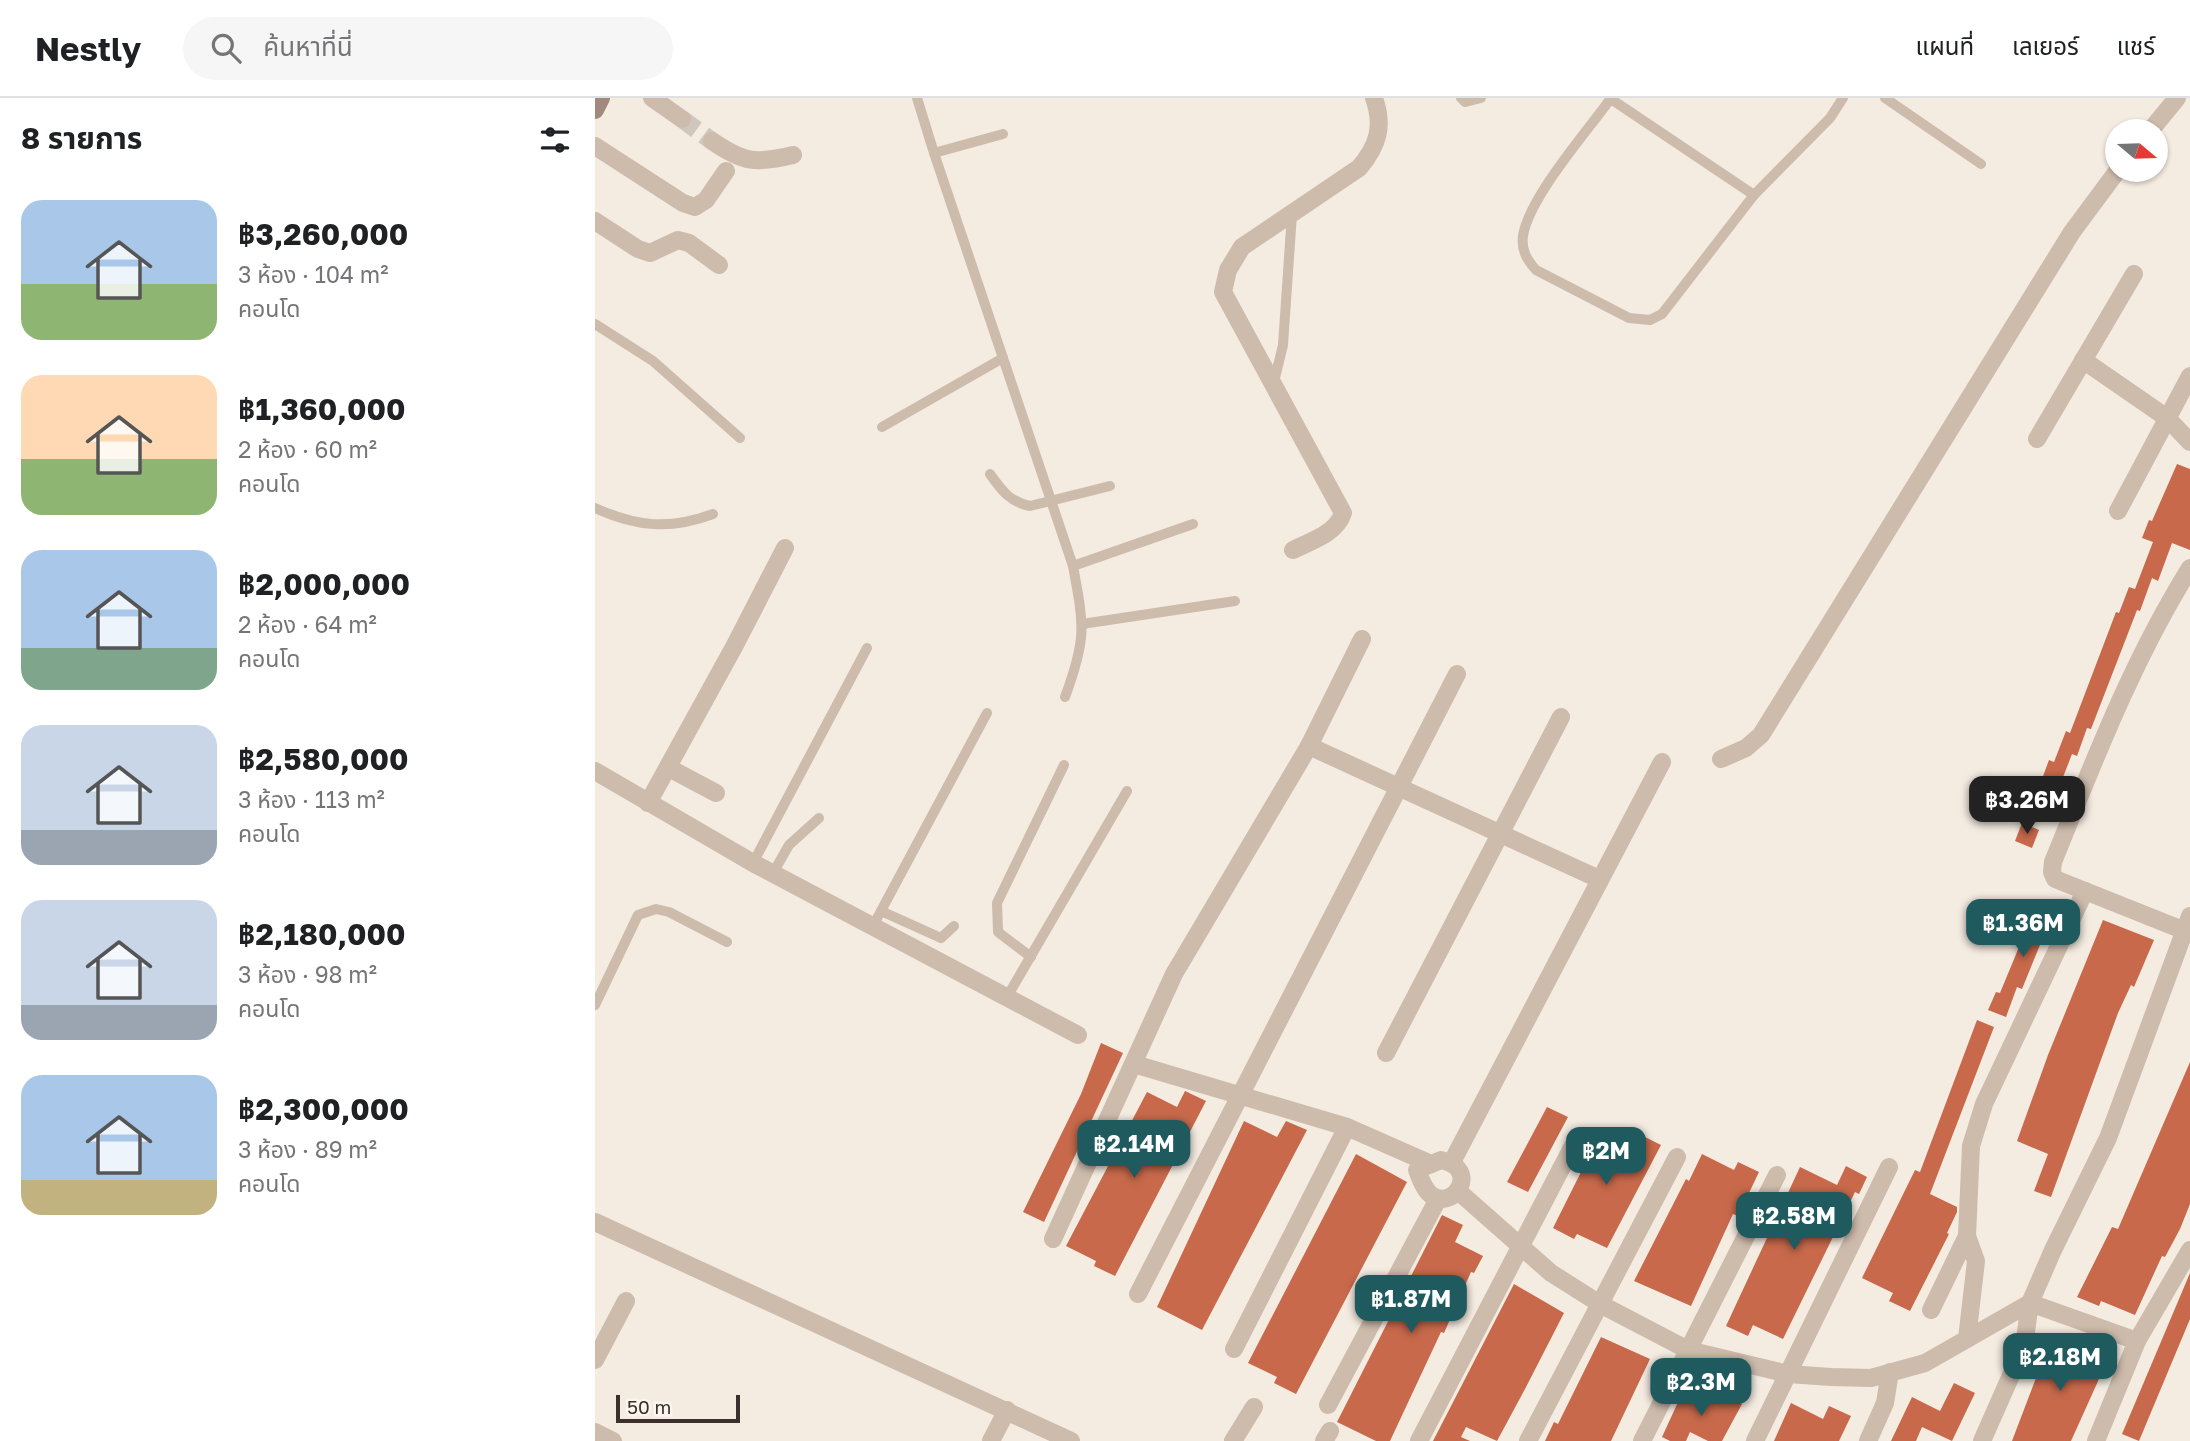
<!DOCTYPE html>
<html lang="th">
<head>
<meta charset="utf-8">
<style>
	:root { --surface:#fff; --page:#f6f6f6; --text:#202124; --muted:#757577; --line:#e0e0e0; --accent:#1f5a5e }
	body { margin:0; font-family:"Golos Text","Noto Sans Thai",sans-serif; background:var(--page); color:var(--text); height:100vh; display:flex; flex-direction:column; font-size:26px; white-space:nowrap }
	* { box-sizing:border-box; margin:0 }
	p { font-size:23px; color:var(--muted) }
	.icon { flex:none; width:38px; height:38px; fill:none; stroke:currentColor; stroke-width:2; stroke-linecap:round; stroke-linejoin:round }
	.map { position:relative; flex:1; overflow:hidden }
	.details { display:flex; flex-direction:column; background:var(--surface); width:595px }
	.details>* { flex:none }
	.needle { width:46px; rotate:109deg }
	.fabs { position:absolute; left:1510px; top:21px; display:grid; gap:14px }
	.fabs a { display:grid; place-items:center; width:63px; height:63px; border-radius:50%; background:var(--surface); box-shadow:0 2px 5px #0004; font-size:35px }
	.scale { position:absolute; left:21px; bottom:18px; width:124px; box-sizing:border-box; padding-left:7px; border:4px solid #3b302b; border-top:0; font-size:19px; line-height:24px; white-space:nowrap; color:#3b302b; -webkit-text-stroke:5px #fbf5ee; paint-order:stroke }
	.price { position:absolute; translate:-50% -60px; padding:0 16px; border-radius:14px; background:var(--accent); color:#fff; font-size:23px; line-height:46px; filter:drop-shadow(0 2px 4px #0008) }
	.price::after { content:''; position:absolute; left:50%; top:42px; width:21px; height:16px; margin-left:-10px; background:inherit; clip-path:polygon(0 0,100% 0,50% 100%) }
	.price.current { background:#222; color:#fff }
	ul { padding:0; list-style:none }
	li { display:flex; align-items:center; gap:21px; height:175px; padding:0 21px }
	li span { display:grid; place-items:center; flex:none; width:196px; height:140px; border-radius:21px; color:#555 }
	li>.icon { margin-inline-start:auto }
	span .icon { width:84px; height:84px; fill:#fffc; stroke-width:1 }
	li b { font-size:30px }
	h2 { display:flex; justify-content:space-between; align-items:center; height:84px; padding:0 21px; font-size:30px }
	header { display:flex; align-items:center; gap:42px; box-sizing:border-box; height:98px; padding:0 35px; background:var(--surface); border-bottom:2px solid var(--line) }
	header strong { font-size:33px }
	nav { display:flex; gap:38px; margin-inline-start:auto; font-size:24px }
	.search { width:490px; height:63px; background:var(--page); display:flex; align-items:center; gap:18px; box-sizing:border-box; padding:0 24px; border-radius:38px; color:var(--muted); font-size:26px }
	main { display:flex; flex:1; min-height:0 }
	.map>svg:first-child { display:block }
</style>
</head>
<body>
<header>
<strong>Nestly</strong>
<div class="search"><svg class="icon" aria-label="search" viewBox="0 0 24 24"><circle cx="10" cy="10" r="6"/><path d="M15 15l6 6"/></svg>ค้นหาที่นี่</div>
<nav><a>แผนที่</a><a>เลเยอร์</a><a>แชร์</a></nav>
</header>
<main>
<section class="details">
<h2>8 รายการ<svg class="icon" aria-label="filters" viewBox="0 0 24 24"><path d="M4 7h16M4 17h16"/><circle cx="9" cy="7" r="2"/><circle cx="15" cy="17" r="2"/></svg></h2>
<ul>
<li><span style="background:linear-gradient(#a9c7e8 60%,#8fb573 0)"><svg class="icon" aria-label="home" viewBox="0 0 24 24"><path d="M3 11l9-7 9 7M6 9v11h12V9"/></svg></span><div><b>฿3,260,000</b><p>3 ห้อง · 104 m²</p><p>คอนโด</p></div></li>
<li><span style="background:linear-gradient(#ffd9b3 60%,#8fb573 0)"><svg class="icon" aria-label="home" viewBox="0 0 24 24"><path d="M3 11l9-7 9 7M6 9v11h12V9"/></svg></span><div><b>฿1,360,000</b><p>2 ห้อง · 60 m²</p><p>คอนโด</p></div></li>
<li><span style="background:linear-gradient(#a9c7e8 70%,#7fa58c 0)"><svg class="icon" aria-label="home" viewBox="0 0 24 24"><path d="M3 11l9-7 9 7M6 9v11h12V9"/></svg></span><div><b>฿2,000,000</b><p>2 ห้อง · 64 m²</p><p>คอนโด</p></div></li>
<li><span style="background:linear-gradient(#c9d6e8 75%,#9aa5b1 0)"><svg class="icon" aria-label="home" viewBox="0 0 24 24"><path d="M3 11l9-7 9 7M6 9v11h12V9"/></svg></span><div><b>฿2,580,000</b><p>3 ห้อง · 113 m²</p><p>คอนโด</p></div></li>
<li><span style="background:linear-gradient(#c9d6e8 75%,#9aa5b1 0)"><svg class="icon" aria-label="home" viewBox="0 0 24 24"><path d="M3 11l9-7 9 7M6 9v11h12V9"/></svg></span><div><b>฿2,180,000</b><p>3 ห้อง · 98 m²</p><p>คอนโด</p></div></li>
<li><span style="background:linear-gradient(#a9c7e8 75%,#c2b280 0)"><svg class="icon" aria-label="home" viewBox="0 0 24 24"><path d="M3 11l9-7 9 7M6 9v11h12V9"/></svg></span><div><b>฿2,300,000</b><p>3 ห้อง · 89 m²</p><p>คอนโด</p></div></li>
</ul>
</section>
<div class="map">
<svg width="1595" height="1343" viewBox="0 0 1595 1343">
	<rect width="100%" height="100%" fill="#f4ebe1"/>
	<g fill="#c8694b">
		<polygon points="1582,366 1595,371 1595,452 1577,445 1563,483 1557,480 1545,513 1542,512 1496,631 1492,630 1482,658 1477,656 1465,687 1447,681 1454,662 1459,664 1471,633 1475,635 1521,514 1524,515 1534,489 1540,491 1558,444 1547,440 1554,422 1557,423"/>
		<polygon points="1427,725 1444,732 1437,750 1420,743"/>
		<polygon points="1443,803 1460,810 1427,891 1422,889 1411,919 1393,912 1401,894 1405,895"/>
		<polygon points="1508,822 1559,842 1539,889 1536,887 1523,915 1456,1099 1439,1093 1453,1056 1422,1043 1453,957"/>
		<polygon points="1382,922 1399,929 1335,1096 1362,1109 1362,1114 1352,1135 1354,1136 1315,1213 1294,1203 1298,1195 1267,1180 1320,1072 1325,1074"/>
		<polygon points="506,945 528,955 449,1124 428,1114 486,996"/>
		<polygon points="1595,964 1595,1106 1585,1131 1570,1159 1567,1158 1540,1217 1506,1203 1504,1208 1482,1199 1517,1129 1523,1131"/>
		<polygon points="590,993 611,1003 520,1178 499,1168 501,1163 471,1148 552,994 582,1009"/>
		<polygon points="952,1009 973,1019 933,1094 912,1084"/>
		<polygon points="649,1023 682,1039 691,1023 712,1032 607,1232 562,1209"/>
		<polygon points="1008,1030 1040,1046 1044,1036 1066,1047 1012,1150 982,1136 979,1141 958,1130"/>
		<polygon points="761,1056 812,1084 701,1296 679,1285 682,1279 653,1265"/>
		<polygon points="1107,1056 1139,1072 1143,1064 1164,1074 1143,1118 1138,1116 1096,1208 1039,1183 1091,1081 1094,1083"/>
		<polygon points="1251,1068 1272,1079 1264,1096 1260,1094 1188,1241 1158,1227 1153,1238 1131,1228 1205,1069 1242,1087"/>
		<polygon points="847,1117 868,1127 860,1144 888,1158 879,1175 876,1174 849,1235 846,1234 795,1343 781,1343 742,1324"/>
		<polygon points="1595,1175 1595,1221 1544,1343 1527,1336"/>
		<polygon points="919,1186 969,1215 930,1291 902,1343 871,1329 866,1339 875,1343 838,1343"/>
		<polygon points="1457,1238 1513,1261 1476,1343 1417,1343"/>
		<polygon points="1006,1239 1055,1261 1016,1343 950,1343 959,1324 963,1326"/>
		<polygon points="1359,1285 1380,1295 1357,1343 1327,1329 1321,1343 1296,1343 1317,1299 1345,1313"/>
		<polygon points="1089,1291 1121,1306 1126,1295 1147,1306 1127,1343 1113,1343 1095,1334 1091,1343 1075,1343 1067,1339"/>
		<polygon points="1196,1305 1228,1321 1234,1308 1256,1318 1244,1343 1179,1343"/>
	</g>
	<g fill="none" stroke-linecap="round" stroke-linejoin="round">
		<polyline stroke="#cfc6bd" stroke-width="18" stroke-dasharray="18 9" stroke-linecap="butt" points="87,21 117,43"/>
		<g stroke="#cdbbac" stroke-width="10">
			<polyline points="322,0 339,55 408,36"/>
			<polyline points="866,0 870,4 886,0"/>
			<path d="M 1016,0 C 992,34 934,99 928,138 C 926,152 932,162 941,172 L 1034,220 L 1055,222 L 1067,216 L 1159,97"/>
			<polyline points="1290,0 1386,66"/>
			<polyline points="1016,1 1159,97 1235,20 1248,0"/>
			<path d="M 339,55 L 478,468 C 489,528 492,540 470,599"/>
			<polyline points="0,226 58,263 145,340"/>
			<polyline points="678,288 688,247 697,116"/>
			<polyline points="287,329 408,260"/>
			<path d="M 395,376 C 407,393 415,404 435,408 L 515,388"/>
			<path d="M 0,410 C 42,429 75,432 118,416"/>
			<polyline points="478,468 598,426"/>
			<polyline points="487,526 640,503"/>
			<polyline points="158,765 272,550"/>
			<polyline points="178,775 194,747 224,720"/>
			<polyline points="286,813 346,840 359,828"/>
			<polyline points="279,826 392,615"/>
			<polyline points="436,859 403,834 402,805 469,667"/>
			<polyline points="412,899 532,693"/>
			<polyline points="0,907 43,817 61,811 74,814 132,844"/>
		</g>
		<g stroke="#cdbbac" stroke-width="18">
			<polyline points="57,0 87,21"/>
			<polyline points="1555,33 1582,0"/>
			<path d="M 117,43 C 149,65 161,66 198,57"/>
			<polyline points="0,48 88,105 100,109 111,102 131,73"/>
			<polyline points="0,123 43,151 55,155 83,142 94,145 124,167"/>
			<polyline points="1488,262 1572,320 1595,344"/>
			<polyline points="1442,341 1539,176"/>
			<polyline points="1523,413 1595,278"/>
			<path d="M 698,452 C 716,443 741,436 748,415 L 628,194 L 633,172 L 647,149 L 764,70 C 783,48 789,28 779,0"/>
			<path d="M 1595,470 C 1537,563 1499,663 1458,764 L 1457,774 L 1460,781 L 1595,835"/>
			<polyline points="714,648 1004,781"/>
			<polyline points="1126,661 1151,650 1166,637 1477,134 1523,72"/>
			<polyline points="74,670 121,695"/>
			<polyline points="0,673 158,765 483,937"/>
			<polyline points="53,705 140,547 190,450"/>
			<polyline points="791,955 966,619"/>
			<polyline points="539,966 752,1029 836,1066"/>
			<path d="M 846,1062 C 886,1070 859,1114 836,1097 C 829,1091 825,1080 822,1072 Z"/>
			<polyline points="857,1064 1067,664"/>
			<polyline points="863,1093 956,1175 1005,1206 1093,1252 1193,1276 1236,1279 1276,1280 1330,1265 1435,1205 1458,1152 1513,1040 1595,818"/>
			<polyline points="0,1124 476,1343"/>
			<polyline points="458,1141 579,876 714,648 767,541"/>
			<polyline points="543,1196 862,576"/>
			<polyline points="1336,1212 1372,1138 1376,1048 1389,1006 1490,793"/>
			<polyline points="1372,1241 1381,1163 1372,1138"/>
			<polyline points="639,1251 752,1029"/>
			<polyline points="0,1262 31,1203"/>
			<polyline points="733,1307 843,1101"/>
			<polyline points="0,1334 18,1343"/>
			<polyline points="396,1343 412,1312"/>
			<polyline points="638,1343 659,1309"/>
			<polyline points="729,1343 735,1333"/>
			<polyline points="824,1343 981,1042"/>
			<polyline points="933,1343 1082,1059"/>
			<polyline points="1047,1343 1182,1077"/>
			<polyline points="1160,1343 1294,1069"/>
			<polyline points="1273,1343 1290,1305 1295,1274"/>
			<polyline points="1387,1343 1429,1248 1435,1205 1542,1243"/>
			<polyline points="1501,1343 1542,1243 1595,1152"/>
		</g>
		<polyline stroke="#a18a7d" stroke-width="18" points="0,12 6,0"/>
	</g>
</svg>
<div class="fabs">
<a><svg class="needle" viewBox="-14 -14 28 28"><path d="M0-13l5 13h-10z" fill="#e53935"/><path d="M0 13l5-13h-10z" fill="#757577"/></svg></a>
</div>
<div class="scale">50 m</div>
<b class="price current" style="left:1432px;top:738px">฿3.26M</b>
<b class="price" style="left:1428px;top:861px">฿1.36M</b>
<b class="price" style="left:539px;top:1082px">฿2.14M</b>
<b class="price" style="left:1011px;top:1089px">฿2M</b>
<b class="price" style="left:1199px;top:1154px">฿2.58M</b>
<b class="price" style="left:816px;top:1237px">฿1.87M</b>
<b class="price" style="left:1465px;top:1295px">฿2.18M</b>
<b class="price" style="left:1106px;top:1320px">฿2.3M</b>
</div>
</main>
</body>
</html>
